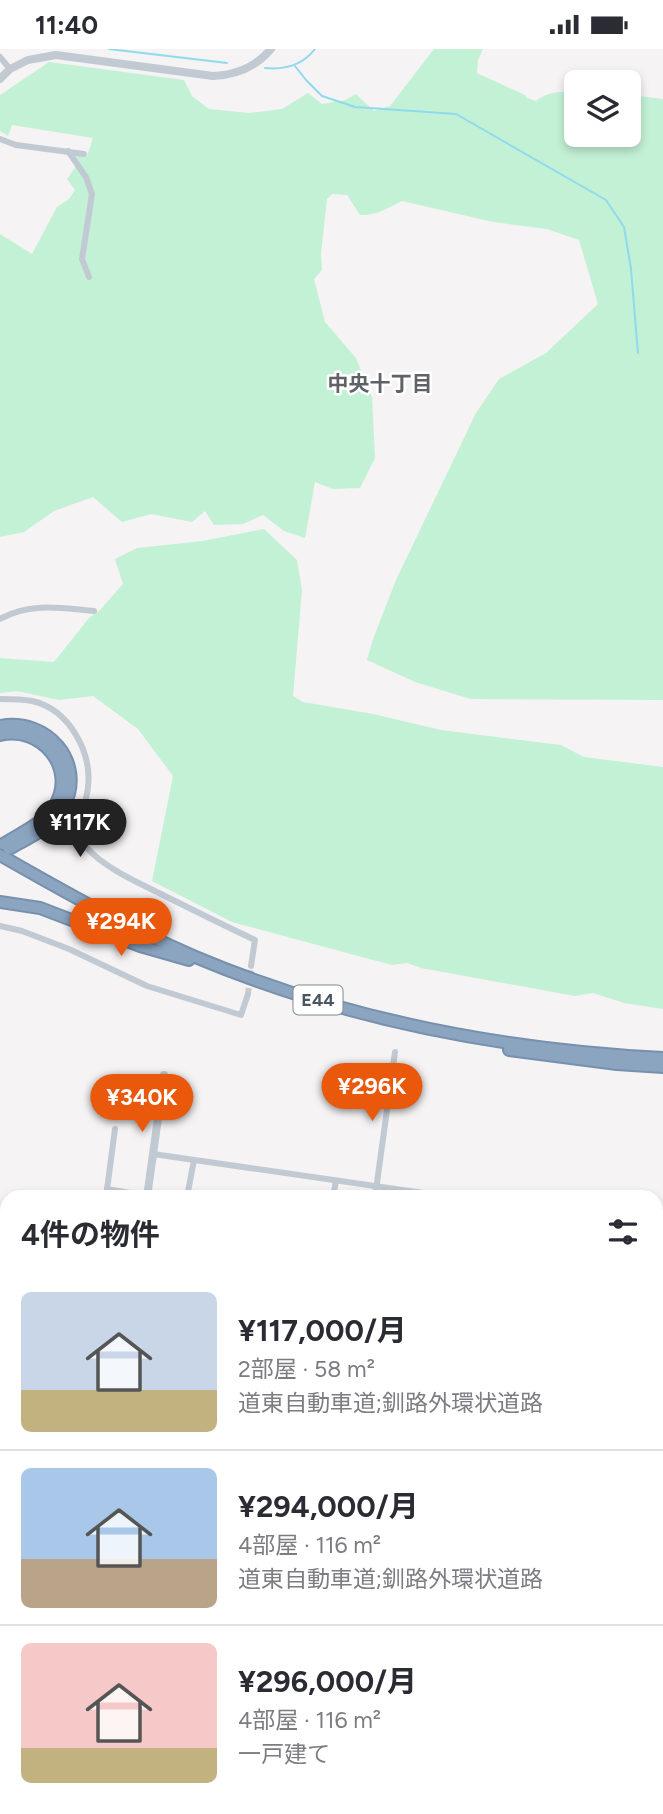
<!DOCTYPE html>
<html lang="ja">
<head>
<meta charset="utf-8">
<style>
	:root { --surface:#fff; --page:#f2f2f3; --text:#2b2b33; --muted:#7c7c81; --line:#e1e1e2; --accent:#ea580c }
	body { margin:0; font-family:Figtree,"Noto Sans JP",sans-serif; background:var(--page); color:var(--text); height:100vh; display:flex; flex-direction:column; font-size:26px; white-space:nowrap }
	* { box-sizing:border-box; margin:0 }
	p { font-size:23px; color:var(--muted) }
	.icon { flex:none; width:38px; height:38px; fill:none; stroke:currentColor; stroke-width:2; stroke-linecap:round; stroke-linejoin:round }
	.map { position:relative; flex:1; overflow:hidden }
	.side { position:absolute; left:0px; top:1141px; width:663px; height:625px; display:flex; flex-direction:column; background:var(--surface); border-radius:21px 21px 0 0; box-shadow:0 4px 10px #0003 }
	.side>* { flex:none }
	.buttons { position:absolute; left:564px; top:21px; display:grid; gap:14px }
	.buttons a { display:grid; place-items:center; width:77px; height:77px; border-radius:10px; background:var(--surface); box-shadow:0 4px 10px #0003; font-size:35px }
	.price { position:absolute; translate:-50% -60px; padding:0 16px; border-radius:24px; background:var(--accent); color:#fff; font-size:23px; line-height:46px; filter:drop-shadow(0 2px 4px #0008) }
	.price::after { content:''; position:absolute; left:50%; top:42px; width:21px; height:16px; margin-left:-10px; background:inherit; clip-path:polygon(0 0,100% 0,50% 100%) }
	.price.active { background:#222; color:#fff }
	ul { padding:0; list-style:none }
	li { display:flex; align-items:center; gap:21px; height:175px; padding:0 21px }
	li+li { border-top:2px solid var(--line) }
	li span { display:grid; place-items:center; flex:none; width:196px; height:140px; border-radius:10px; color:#555 }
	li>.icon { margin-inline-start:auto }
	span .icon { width:84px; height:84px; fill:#fffc; stroke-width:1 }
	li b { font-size:30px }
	h2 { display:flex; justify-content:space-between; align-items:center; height:84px; padding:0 21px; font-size:30px }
	.status { display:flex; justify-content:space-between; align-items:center; height:49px; padding:0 35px; background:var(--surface); direction:ltr }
	.status svg { height:19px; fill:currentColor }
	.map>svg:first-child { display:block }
</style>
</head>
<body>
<div class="status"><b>11:40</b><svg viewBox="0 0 49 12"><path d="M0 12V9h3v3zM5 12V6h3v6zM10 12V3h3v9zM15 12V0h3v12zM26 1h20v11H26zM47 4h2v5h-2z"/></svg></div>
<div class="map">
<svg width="663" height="1765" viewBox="0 0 663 1765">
	<rect width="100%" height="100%" fill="#f5f3f3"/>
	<g fill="#c3f1d5">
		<path d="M 434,0 L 483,0 L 478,11 L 477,24 L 525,46 L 527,49 L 536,52 C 548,43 561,41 576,45 L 576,86 L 628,86 L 628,48 L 631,46 L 663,50 L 663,651 L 471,650 L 415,633 L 367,611 L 373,590 L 396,531 L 476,364 L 499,330 L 546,304 L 598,255 L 579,191 L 547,180 L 493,173 L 402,152 C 388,159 376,167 360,166 L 347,146 L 332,145 L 327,150 L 321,204 L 322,221 L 314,230 L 325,273 L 356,309 L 372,348 L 375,409 L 360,439 L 333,440 L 315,433 L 305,489 L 284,482 L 263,466 L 243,475 L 214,476 L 205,462 L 192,473 L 151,465 L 122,473 L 93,448 L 54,462 L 24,483 L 0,488 L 0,185 L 32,205 L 57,158 L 69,150 L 75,141 L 67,130 L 77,116 L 75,106 L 87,107 L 93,89 L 12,76 L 8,87 L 0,82 L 0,46 L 49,13 L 184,31 L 192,47 L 209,60 L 249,64 L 282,60 L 308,44 L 322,55 L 345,51 L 356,45 L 374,62 L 390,57 Z"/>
		<polygon points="264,480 297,511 302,541 293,647 303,653 373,665 441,681 561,696 584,708 663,718 663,960 624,954 593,944 575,947 421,919 407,914 392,916 232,873 152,832 173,727 138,680 93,647 59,651 17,642 0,644 0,609 54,613 89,569 100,561 123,535 115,510 137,499 203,492"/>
		<polygon points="663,1594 663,1765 472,1765 473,1759 656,1759 656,1597"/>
		<polygon points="0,1682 7,1683 7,1759 445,1759 444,1765 0,1765"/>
	</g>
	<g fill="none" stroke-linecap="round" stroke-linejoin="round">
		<g stroke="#90daee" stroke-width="2">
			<polyline points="109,0 227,14"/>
			<polyline points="295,17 306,31 322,47 355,58 456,65 606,151 624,178 631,220 638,304"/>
			<path d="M 265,19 C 285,21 302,17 315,0"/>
		</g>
		<polyline stroke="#caccce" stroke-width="6" stroke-dasharray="6 3" stroke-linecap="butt" points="248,945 251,917"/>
		<g stroke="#7690ad" stroke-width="13">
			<g id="trunk">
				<polyline points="0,1435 7,1436"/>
				<polyline points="0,1446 7,1447"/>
				<polyline points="656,1459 663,1458"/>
				<polyline points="656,1468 663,1467"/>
			</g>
		</g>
		<g stroke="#7690ad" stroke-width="14">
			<g id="motorway">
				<path d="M 0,677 C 47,668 87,713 64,758 C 54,778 28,789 9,800"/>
				<path d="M 0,686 C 40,676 77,718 55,756 C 44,774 21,784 3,795"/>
				<path d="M 0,806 C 63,842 127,878 193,907 C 342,970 502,1001 663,1009"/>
				<polyline points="0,853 40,859 140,897 189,911"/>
				<polyline points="509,1001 617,1015 663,1018"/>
			</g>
		</g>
		<g stroke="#c1cad2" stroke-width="6">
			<polyline points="0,8 10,20"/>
			<polyline points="0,90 16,96 84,105"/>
			<polyline points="68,102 86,128 92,145 82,210 89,228"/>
			<path d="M 0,570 C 30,553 61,559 94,562"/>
			<path d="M 0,650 C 10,650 22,650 32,652 C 69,660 92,703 88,738 C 86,760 71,779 87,799 C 105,819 135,832 159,844 C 191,860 223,876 255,891 L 251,917"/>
			<polyline points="0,877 22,882 69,900 147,937 241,966 248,945"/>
			<polyline points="153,1105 451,1148"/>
			<polyline points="107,1140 147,1147"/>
			<polyline points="106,1148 115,1080"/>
			<polyline points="187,1148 194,1111"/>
			<polyline points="333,1148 336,1132"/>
			<polyline points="375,1148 395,1003"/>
			<polyline points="0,1168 7,1169"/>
			<polyline points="0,1210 7,1211"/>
			<polyline points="0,1252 7,1253"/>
			<polyline points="656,1291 663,1292"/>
			<polyline points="0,1294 7,1295"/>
			<polyline points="0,1337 7,1338"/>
		</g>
		<g stroke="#c1cad2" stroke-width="8">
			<path d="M 0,30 L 10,20 L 28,11 L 56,6 L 213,27 C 236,26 256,18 271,0"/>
			<polyline points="147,1148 164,1026"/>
		</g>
		<polyline stroke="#b3c2d1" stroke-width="10" points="458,1765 459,1759"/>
		<use href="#trunk" stroke="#9fb4c9" stroke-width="10"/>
		<use href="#motorway" stroke="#8ba5c1" stroke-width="10"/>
	</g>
	<g text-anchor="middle" stroke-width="5" stroke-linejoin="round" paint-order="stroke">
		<rect fill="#fff" stroke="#808990" stroke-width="2" x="293.5" y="936.5" width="49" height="29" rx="5"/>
		<g font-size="18" font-weight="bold" fill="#4a5661">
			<text x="318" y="957">E44</text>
		</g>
		<g font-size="21" font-weight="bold" fill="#5f6368" stroke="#fff">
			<text x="380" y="342">中央十丁目</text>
		</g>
	</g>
</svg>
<div class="buttons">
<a><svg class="icon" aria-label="layers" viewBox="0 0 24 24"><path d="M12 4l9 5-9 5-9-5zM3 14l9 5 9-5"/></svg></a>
</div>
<b class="price active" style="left:80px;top:810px">¥117K</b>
<b class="price" style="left:121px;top:909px">¥294K</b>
<b class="price" style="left:372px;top:1074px">¥296K</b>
<b class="price" style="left:142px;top:1085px">¥340K</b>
<section class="side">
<h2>4件の物件<svg class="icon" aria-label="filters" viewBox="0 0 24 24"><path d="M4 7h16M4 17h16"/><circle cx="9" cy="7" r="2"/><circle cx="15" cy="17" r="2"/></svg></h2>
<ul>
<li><span style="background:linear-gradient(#c9d6e8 70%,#c2b280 0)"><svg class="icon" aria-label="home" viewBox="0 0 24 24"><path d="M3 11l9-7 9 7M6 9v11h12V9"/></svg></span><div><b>¥117,000/月</b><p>2部屋 · 58 m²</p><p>道東自動車道;釧路外環状道路</p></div></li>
<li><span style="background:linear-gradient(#a9c7e8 65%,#b9a48a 0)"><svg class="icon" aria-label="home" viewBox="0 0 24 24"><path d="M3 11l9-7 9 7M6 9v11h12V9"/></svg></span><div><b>¥294,000/月</b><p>4部屋 · 116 m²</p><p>道東自動車道;釧路外環状道路</p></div></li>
<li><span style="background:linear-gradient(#f6c9c9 75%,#c2b280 0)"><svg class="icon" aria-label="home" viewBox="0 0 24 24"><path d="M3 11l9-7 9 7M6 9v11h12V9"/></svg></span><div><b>¥296,000/月</b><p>4部屋 · 116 m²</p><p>一戸建て</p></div></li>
</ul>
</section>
</div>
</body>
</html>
